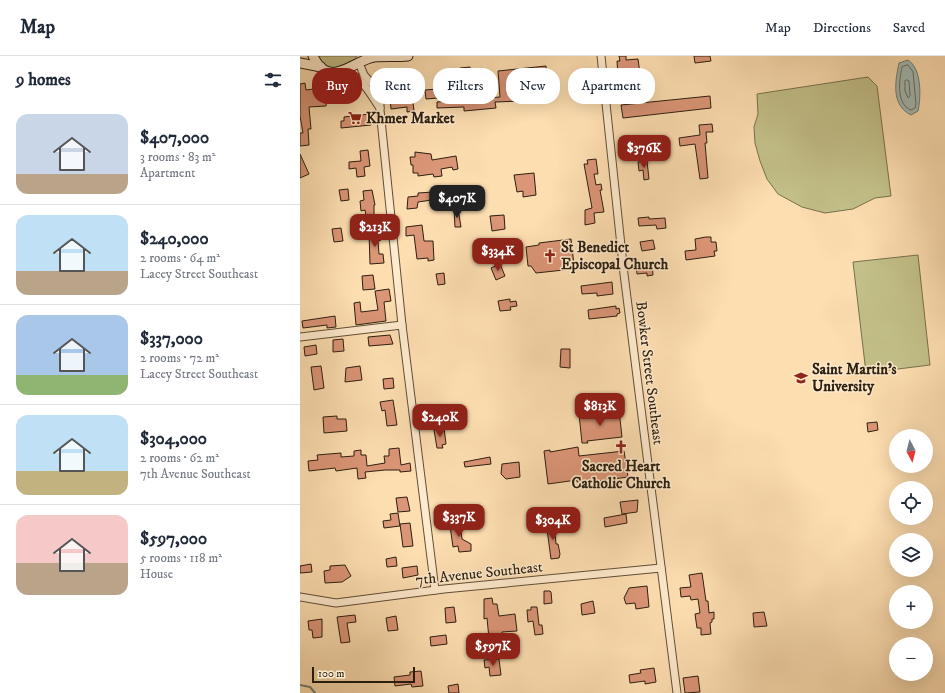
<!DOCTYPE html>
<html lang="en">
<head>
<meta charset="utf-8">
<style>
	:root { --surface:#fff; --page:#f2f2f3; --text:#1f2937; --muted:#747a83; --line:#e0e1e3; --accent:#8f2418 }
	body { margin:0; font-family:"IM FELL DW Pica",serif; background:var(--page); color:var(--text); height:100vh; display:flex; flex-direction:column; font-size:15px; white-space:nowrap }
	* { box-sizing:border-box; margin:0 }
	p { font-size:13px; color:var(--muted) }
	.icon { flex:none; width:22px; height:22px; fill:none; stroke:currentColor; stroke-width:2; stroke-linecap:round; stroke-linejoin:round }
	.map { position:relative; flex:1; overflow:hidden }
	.details { display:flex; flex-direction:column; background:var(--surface); width:300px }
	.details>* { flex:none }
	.top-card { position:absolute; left:12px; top:12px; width:380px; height:36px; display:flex; gap:8px }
	.needle { width:26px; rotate:173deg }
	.tools { position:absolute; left:589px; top:373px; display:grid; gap:8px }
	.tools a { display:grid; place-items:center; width:44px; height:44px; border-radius:50%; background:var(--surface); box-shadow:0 4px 16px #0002; font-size:20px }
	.scale { position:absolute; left:12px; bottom:10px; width:103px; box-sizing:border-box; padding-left:4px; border:2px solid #2c1f10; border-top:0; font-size:11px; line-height:14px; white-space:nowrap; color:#2c1f10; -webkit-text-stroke:3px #feeacc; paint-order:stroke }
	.price { position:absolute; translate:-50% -34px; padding:0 9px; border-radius:8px; background:var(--accent); color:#fff; font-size:13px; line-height:26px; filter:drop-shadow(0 1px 2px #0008) }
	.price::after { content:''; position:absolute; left:50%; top:24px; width:12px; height:9px; margin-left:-6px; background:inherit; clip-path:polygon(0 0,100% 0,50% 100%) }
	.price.selected { background:#222; color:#fff }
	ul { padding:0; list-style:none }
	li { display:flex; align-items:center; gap:12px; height:100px; padding:0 16px }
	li+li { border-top:1px solid var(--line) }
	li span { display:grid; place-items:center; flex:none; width:112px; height:80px; border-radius:12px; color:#555 }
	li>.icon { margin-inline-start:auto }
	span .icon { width:48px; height:48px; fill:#fffc; stroke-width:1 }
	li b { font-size:17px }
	h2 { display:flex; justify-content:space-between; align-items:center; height:48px; padding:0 16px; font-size:17px }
	.tag { padding:0 14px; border-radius:16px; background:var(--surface); box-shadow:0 4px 16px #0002; font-size:14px; line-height:36px }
	.tag.selected { background:var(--accent); color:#fff }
	header { display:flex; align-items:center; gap:24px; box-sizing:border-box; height:56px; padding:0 20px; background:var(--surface); border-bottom:1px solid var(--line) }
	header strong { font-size:19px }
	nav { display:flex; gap:22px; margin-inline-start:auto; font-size:14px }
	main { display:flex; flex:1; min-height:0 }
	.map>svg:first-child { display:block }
</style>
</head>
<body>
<header>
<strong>Map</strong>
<nav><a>Map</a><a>Directions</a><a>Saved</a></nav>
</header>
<main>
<section class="details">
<h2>9 homes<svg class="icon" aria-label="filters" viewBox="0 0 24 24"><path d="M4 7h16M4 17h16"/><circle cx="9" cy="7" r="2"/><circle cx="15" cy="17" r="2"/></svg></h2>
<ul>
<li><span style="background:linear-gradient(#c9d6e8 75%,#b9a48a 0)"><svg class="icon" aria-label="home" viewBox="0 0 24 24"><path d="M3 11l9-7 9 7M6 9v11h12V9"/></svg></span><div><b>$407,000</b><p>3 rooms · 83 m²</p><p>Apartment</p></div></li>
<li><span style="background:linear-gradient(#bfe0f5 70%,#b9a48a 0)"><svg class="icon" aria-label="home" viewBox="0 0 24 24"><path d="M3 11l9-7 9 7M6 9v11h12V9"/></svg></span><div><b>$240,000</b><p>2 rooms · 64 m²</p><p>Lacey Street Southeast</p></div></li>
<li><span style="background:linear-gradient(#a9c7e8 75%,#8fb573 0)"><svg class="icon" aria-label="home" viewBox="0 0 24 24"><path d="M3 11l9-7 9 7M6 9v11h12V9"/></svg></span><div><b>$337,000</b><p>2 rooms · 72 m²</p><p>Lacey Street Southeast</p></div></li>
<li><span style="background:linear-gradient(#bfe0f5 70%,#c2b280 0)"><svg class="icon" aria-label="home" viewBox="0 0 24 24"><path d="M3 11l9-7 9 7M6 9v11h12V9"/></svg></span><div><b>$304,000</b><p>2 rooms · 62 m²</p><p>7th Avenue Southeast</p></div></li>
<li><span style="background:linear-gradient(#f6c9c9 60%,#b9a48a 0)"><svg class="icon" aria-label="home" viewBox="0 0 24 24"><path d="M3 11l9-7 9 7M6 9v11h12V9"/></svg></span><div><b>$597,000</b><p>5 rooms · 118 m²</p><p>House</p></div></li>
</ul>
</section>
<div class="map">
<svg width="645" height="637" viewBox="0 0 645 637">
	<rect width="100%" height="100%" fill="#fddeb1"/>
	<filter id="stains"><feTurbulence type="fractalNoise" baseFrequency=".005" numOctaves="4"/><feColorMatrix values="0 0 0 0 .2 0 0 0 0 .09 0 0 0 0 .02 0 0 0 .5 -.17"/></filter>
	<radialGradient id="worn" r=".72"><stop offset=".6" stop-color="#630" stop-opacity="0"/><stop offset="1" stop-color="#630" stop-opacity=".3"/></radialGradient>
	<g fill="#c3c089" stroke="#78704c">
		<path d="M 16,0 L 57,0 C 51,10 35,18 24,10 C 21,7 19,3 16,0 Z"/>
		<polygon points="568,21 577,30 591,140 575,142 553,153 525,157 502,151 478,138 467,123 460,105 455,87 454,71 458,58 457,38"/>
		<polygon points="618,199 630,309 566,317 553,206"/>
	</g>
	<path fill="#a2bab5" stroke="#737c73" d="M 608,4 C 622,13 621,41 618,55 L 611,59 C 591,49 595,26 599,7 Z"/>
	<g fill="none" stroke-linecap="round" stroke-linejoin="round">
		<g stroke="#676c62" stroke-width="1">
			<path d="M 608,9 L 613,16 L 616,48 L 615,52 L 611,54 C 596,48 599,25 602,11 Z"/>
			<polygon points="607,24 609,25 610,40 608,42 605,35 605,25"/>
		</g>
		<polyline stroke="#737c73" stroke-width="2" points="0,629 10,631 15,637"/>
	</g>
	<g fill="#db9577" stroke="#2c1f10">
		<polygon points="319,0 326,0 326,4 338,3 340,18 318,19 317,5 320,5"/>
		<polygon points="394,0 410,0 411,5 395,7"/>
		<polygon points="246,10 247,22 249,22 249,44 195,46 196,52 164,55 164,51 137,52 137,46 162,44 160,12 170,11 173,43 200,41 198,15"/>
		<polygon points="109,18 110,22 122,21 124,37 112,38 114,55 107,56 107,51 91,53 88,22"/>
		<polygon points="5,27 6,34 28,31 29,40 27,43 26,50 9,51 11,73 8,73 9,89 0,90 0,77 3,77 0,60 0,28"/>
		<polygon points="137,33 138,42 126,43 125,34"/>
		<polygon points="410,40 411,52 323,62 321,49"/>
		<polygon points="70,58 71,69 41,72 41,65 44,65 44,61"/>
		<polygon points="412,68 413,76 406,76 407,87 405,87 408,122 400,123 395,88 380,90 379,82 400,79 399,69"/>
		<polygon points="345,80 346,90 344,90 344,93 336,94 335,82"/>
		<polygon points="68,94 70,110 64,111 65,120 57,121 56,112 49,113 49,106 61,105 60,95"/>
		<polygon points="115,96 131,98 132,104 156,100 158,113 153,114 152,111 141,113 142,120 134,121 133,118 118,120 118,117 113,117 113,109 111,109 110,101 115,101"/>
		<polygon points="0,98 9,118 0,122"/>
		<polygon points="296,103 298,118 294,118 296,129 301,128 302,134 300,134 304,156 294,157 295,167 285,169 285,154 292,152 284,108 288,108 287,104"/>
		<polygon points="347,105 349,123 344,124 343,114 339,115 338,106"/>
		<polygon points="234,117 236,139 223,141 223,135 217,136 214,119"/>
		<polygon points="48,133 49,144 41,145 39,134"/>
		<polygon points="72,134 75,149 74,149 74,159 66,160 65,154 61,155 60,145 64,144 63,135"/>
		<polygon points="148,135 150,148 138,150 137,143 125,145 118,146 117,152 107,153 108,141 118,140 118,137"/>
		<polygon points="154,153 158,153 161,171 155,171"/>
		<polygon points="204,159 205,173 192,175 190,160"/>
		<polygon points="349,161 349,163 365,162 366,172 357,173 356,169 339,170 338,162"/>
		<polygon points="122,169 124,185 133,185 134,204 128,205 128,202 117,203 114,179 106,180 106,171"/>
		<polygon points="41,172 43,185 34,186 32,173"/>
		<polygon points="80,174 81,184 78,185 79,198 83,198 84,207 70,208 69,175"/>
		<polygon points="406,181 411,181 411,186 416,186 417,195 414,195 415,200 386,204 385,195 396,194 395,183"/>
		<polygon points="271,183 274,209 263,211 264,214 236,217 231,210 228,210 226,191 239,189 239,187"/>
		<polygon points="353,184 355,193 342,195 340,186"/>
		<polygon points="352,207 353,219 347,220 347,217 337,218 336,209"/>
		<polygon points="200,208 205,220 196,224 191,212"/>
		<polygon points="144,217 145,228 138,229 136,218"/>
		<polygon points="73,219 75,233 63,234 62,220"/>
		<polygon points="312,226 313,238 297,240 297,237 282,238 281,230"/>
		<polygon points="89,233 91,245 84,246 86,265 56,269 54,247 60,246 61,256 78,254 75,235"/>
		<polygon points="210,243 210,246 216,245 217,250 210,251 211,254 200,255 198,245"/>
		<polygon points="316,250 316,253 319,252 320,257 317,258 317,260 289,263 288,254"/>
		<polygon points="35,260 36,271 27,272 27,269 3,272 2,265"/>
		<polygon points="90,279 93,288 69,290 68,281"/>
		<polygon points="43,283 44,295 33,296 33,284"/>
		<polygon points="16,289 17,298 5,300 4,291"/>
		<polygon points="261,293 270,293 270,312 260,311"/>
		<polygon points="21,310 24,332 14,334 11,311"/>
		<polygon points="60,310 62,324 45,326 46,312"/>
		<polygon points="93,322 94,332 84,333 83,323"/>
		<polygon points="93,344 97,369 87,370 85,354 82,355 80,346"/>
		<polygon points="319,354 322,381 287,385 288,387 282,387 279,358 290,356 291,361 314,359 314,355"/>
		<polygon points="37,360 37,363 46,363 47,375 24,377 23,361"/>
		<polygon points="577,366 578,374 568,376 567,367"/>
		<polygon points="144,372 146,388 142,389 143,392 137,392 134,374"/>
		<polygon points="278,391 279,400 324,395 328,421 285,427 285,425 277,426 277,424 248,428 244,395 250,394 250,396"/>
		<polygon points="99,392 101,409 110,407 111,415 100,416 100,414 85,414 65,416 66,422 58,423 57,412 36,415 35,412 9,415 8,405 18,404 17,399 41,397 41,401 54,400 54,395 61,394 61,399 66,399 67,410 85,407 84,400 89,400 89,393"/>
		<polygon points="190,401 191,408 165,411 164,406"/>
		<polygon points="219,406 220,421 206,423 201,418 202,408"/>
		<polygon points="107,441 110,455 98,456 96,442"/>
		<polygon points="338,444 337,456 322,458 320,446"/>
		<polygon points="98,457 100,470 84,472 83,465 91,464 90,458"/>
		<polygon points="326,458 327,467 305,471 304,462"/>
		<polygon points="254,465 256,488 258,488 260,498 259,502 251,503 246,466"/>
		<polygon points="160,466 162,483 171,488 171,495 159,496 158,490 153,491 150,470 152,469 151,467"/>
		<polygon points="110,467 113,490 103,491 100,468"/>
		<polygon points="96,501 97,510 87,511 86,503"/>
		<polygon points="11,508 12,516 0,517 0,510"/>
		<polygon points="45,509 51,520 42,526 25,527 24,515 30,514 30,510"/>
		<polygon points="117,510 118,519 103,522 102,512"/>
		<polygon points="402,517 406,545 408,545 409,557 414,556 414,563 412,563 412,566 410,567 411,578 401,579 401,572 397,572 395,558 400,557 398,543 391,544 390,540 381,541 380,532 391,531 389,519"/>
		<polygon points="347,530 349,551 336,553 335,547 326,548 324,542 329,532"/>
		<polygon points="244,535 250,535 251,536 252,547 244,548"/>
		<polygon points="192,542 193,548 197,548 199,560 215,558 217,575 202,576 203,582 200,582 201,590 180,593 179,585 189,583 187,562 184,563 184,543"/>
		<polygon points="293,545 295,557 282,559 281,548"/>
		<polygon points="154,551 156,566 146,567 145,552"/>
		<polygon points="231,551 237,551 239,569 242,569 243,578 235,579 233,565 228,566 227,554 231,554"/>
		<polygon points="464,556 467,570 454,571 453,557"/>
		<polygon points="55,559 56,566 47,567 50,586 41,587 37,561"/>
		<polygon points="96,560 98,574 88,575 86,562"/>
		<polygon points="22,563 22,581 13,582 12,574 9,574 8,565"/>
		<polygon points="146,579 147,588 131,590 130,581"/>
		<polygon points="199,603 201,619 190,620 189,611 185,612 184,604"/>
		<polygon points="354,612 356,626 345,628 345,625 330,627 329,619 341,617 340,614"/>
		<polygon points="121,615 123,630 112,631 111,628 95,630 94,621 110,619 110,616"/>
		<polygon points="398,620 400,636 385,637 383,622"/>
		<polygon points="158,628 159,637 149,637 148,630"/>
	</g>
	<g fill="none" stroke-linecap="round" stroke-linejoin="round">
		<g stroke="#604f38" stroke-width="9">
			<g id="minor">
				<polyline points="301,0 324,218 377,637"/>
				<polyline points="59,7 64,19 80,37 80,54 102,269 135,534"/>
				<path d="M 45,15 C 63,22 70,38 80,52"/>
				<polyline points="0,281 102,269"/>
				<polyline points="0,541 36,547 144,533 361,512"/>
			</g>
		</g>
		<g stroke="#2c1f10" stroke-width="11">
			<g id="secondary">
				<path d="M 13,0 C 29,35 54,4 74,1 C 85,0 96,1 108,0"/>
				<polyline points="0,7 21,11"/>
			</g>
		</g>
		<use href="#minor" stroke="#feeacc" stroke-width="7"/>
		<use href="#secondary" stroke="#feeacc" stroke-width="9"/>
	</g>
	<defs>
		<g id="supermarket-bare" transform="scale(1.08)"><path d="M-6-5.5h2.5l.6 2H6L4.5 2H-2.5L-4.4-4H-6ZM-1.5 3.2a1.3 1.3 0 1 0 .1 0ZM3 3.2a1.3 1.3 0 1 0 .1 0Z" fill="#8f2418" stroke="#feeacc" stroke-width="2.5" paint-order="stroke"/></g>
		<g id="church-bare" transform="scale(1.08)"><path d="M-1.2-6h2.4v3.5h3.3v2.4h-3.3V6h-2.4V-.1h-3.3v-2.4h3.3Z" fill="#8f2418" stroke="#feeacc" stroke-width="2.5" paint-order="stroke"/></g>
		<g id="university-bare" transform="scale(1.08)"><path d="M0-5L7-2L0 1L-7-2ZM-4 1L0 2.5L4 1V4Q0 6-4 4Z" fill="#8f2418" stroke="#feeacc" stroke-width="2.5" paint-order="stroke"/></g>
	</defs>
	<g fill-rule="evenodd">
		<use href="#supermarket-bare" x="55" y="62"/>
		<use href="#church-bare" x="250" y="200"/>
		<use href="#university-bare" x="501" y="322"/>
		<use href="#church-bare" x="321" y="391"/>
	</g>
	<g text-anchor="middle" stroke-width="3" stroke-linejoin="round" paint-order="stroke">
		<g font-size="15" font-weight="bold" fill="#2c1f10" stroke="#feeacc" text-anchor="start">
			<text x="66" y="67">Khmer Market</text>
			<text x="261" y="196">St Benedict<tspan x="261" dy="17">Episcopal Church</tspan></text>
			<text x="512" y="318">Saint Martin's<tspan x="512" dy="17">University</tspan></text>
			<text x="321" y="415" text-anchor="middle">Sacred Heart<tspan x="321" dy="17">Catholic Church</tspan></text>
		</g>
		<g font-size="15" fill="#2c1f10" stroke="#feeacc">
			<text transform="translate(350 317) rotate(83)" y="5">Bowker Street Southeast</text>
			<text transform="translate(179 517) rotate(-6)" y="5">7th Avenue Southeast</text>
		</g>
	</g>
	<rect width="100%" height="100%" filter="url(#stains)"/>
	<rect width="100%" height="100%" fill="url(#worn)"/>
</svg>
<div class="tools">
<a><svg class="needle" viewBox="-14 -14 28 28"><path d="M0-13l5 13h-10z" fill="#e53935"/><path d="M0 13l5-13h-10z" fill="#747a83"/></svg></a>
<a><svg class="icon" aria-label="locate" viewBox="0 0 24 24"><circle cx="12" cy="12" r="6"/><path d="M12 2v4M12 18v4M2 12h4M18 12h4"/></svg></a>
<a><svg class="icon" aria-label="layers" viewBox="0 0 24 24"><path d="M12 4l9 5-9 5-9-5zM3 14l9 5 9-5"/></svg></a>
<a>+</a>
<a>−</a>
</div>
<div class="scale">100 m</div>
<b class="price" style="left:344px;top:113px">$376K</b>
<b class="price selected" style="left:157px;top:163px">$407K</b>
<b class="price" style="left:75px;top:192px">$213K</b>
<b class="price" style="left:198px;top:216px">$334K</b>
<b class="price" style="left:300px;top:371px">$813K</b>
<b class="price" style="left:140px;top:382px">$240K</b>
<b class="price" style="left:159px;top:482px">$337K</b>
<b class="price" style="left:253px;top:485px">$304K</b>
<b class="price" style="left:193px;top:611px">$597K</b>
<div class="top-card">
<a class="tag selected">Buy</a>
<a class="tag">Rent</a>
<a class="tag">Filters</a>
<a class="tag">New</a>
<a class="tag">Apartment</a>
</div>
</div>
</main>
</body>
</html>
